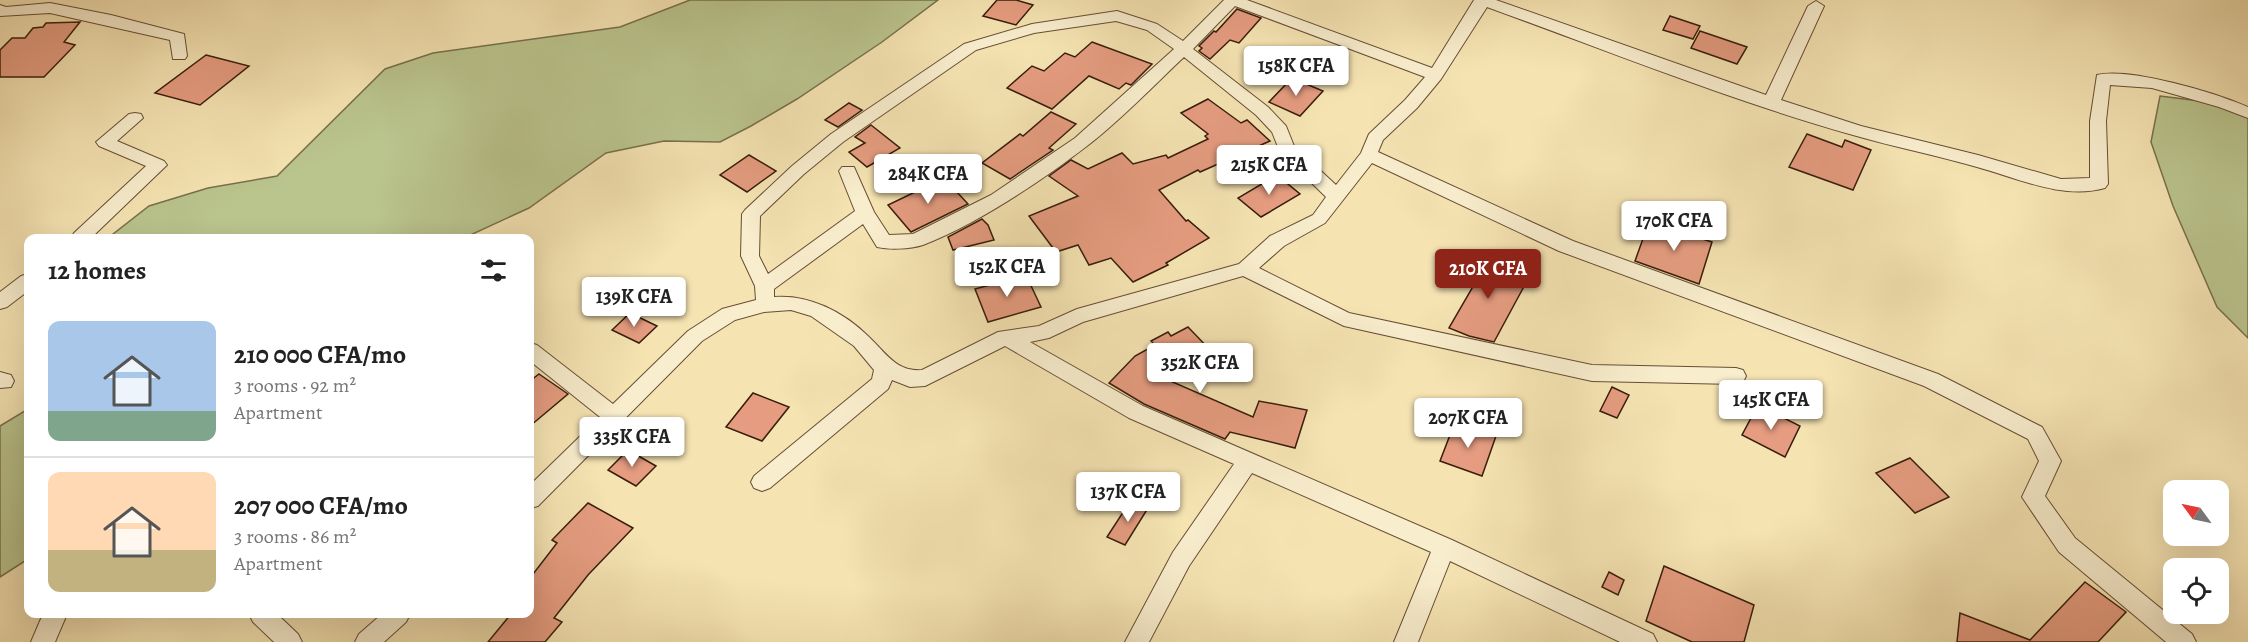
<!DOCTYPE html>
<html lang="en">
<head>
<meta charset="utf-8">
<style>
	:root { --surface:#fff; --page:#f6f6f6; --text:#222; --muted:#767676; --line:#e0e0e0; --accent:#8f2418 }
	body { margin:0; font-family:Alegreya,serif; background:var(--page); color:var(--text); height:100vh; display:flex; flex-direction:column; font-size:22px; white-space:nowrap }
	* { box-sizing:border-box; margin:0 }
	p { font-size:20px; color:var(--muted) }
	.icon { flex:none; width:33px; height:33px; fill:none; stroke:currentColor; stroke-width:2; stroke-linecap:round; stroke-linejoin:round }
	.map { position:relative; flex:1; overflow:hidden }
	.sheet { position:absolute; left:24px; top:234px; width:510px; height:384px; display:flex; flex-direction:column; background:var(--surface); border-radius:12px; box-shadow:0 6px 24px #0002 }
	.sheet>* { flex:none }
	.needle { width:39px; rotate:303deg }
	.controls { position:absolute; left:2163px; top:480px; display:grid; gap:12px }
	.controls a { display:grid; place-items:center; width:66px; height:66px; border-radius:12px; background:var(--surface); box-shadow:0 6px 24px #0002; font-size:30px }
	.price { position:absolute; translate:-50% -51px; padding:0 14px; border-radius:6px; background:#fff; color:#222; font-size:20px; line-height:39px; filter:drop-shadow(0 2px 3px #0008) }
	.price::after { content:''; position:absolute; left:50%; top:36px; width:18px; height:14px; margin-left:-9px; background:inherit; clip-path:polygon(0 0,100% 0,50% 100%) }
	.price.active { background:var(--accent); color:#fff }
	ul { padding:0; list-style:none }
	li { display:flex; align-items:center; gap:18px; height:150px; padding:0 24px }
	li+li { border-top:2px solid var(--line) }
	li span { display:grid; place-items:center; flex:none; width:168px; height:120px; border-radius:12px; color:#555 }
	li>.icon { margin-inline-start:auto }
	span .icon { width:72px; height:72px; fill:#fffc; stroke-width:1 }
	li b { font-size:26px }
	h2 { display:flex; justify-content:space-between; align-items:center; height:72px; padding:0 24px; font-size:26px }
	.map>svg:first-child { display:block }
</style>
</head>
<body>
<div class="map">
<svg width="2248" height="642" viewBox="0 0 2248 642">
	<rect width="100%" height="100%" fill="#f5e3b2"/>
	<filter id="stains"><feTurbulence type="fractalNoise" baseFrequency=".00333" numOctaves="4"/><feColorMatrix values="0 0 0 0 .2 0 0 0 0 .09 0 0 0 0 .02 0 0 0 .5 -.17"/></filter>
	<radialGradient id="worn" r=".72"><stop offset=".6" stop-color="#630" stop-opacity="0"/><stop offset="1" stop-color="#630" stop-opacity=".3"/></radialGradient>
	<g fill="#bac48d" stroke="#79704c" stroke-width="1.5">
		<polygon points="690,0 938,0 882,42 797,99 751,126 720,142 664,141 606,153 529,208 464,238 108,238 149,206 208,188 277,176 385,69 433,53 620,27"/>
		<polygon points="2160,96 2216,103 2248,113 2248,338 2217,307 2173,206 2151,142"/>
		<polygon points="28,409 28,559 0,577 0,426"/>
	</g>
	<g fill="#e59c80" stroke="#381d0b" stroke-width="1.5">
		<polygon points="997,0 1016,0 1033,5 1016,25 983,16"/>
		<polygon points="1237,9 1261,18 1239,43 1230,40 1210,59 1199,51 1202,48 1199,46 1214,31 1216,32"/>
		<polygon points="1670,16 1700,26 1693,39 1663,30"/>
		<polygon points="80,22 64,42 75,45 44,77 0,77 0,50 12,38 25,38 33,28 43,27 46,23"/>
		<polygon points="1700,31 1747,47 1737,64 1691,48"/>
		<polygon points="1092,42 1152,64 1131,85 1126,83 1119,89 1089,76 1052,109 1007,88 1032,66 1044,71 1065,53 1075,57"/>
		<polygon points="206,55 249,66 200,105 155,93"/>
		<polygon points="1292,78 1323,91 1300,116 1269,102"/>
		<polygon points="1208,99 1241,123 1247,120 1270,141 1200,172 1198,170 1159,190 1186,221 1188,220 1209,238 1166,263 1168,265 1133,282 1111,258 1089,265 1078,245 1056,252 1029,216 1078,196 1049,176 1071,160 1088,169 1122,153 1133,164 1166,155 1168,158 1208,139 1205,136 1208,134 1181,113"/>
		<polygon points="849,103 862,110 838,127 825,120"/>
		<polygon points="1051,112 1076,124 1049,148 1053,150 1010,179 982,163 1020,134 1023,136"/>
		<polygon points="871,125 900,148 867,167 849,152 865,143 855,137"/>
		<polygon points="1807,134 1842,147 1845,140 1871,150 1853,190 1789,167"/>
		<polygon points="749,155 776,171 747,192 720,175"/>
		<polygon points="1277,175 1300,194 1261,217 1238,198"/>
		<polygon points="944,178 968,204 911,232 888,205"/>
		<polygon points="982,219 988,225 994,240 953,250 948,237"/>
		<polygon points="1649,222 1712,242 1699,284 1635,261"/>
		<polygon points="1468,254 1528,279 1494,342 1469,336 1449,328 1479,276 1459,268"/>
		<polygon points="1026,275 1041,307 988,322 975,289"/>
		<polygon points="630,313 657,326 639,343 612,330"/>
		<polygon points="1188,327 1214,354 1168,380 1253,417 1259,401 1307,410 1295,448 1230,432 1225,439 1144,404 1109,383 1135,356 1155,345 1151,341 1168,332 1171,336"/>
		<polygon points="539,374 568,394 530,426 530,381"/>
		<polygon points="1612,387 1629,395 1617,418 1600,411"/>
		<polygon points="753,393 789,407 762,441 726,427"/>
		<polygon points="1758,405 1800,426 1785,457 1742,435"/>
		<polygon points="1455,422 1496,436 1482,476 1440,461"/>
		<polygon points="628,450 656,466 636,486 608,470"/>
		<polygon points="1910,458 1949,497 1915,513 1876,473"/>
		<polygon points="1131,500 1148,508 1125,545 1107,537"/>
		<polygon points="588,503 633,528 588,575 554,618 562,622 545,642 488,642 511,614 530,614 530,578 557,543 552,540"/>
		<polygon points="1664,566 1754,605 1744,642 1692,642 1646,621"/>
		<polygon points="1609,572 1624,580 1618,595 1602,587"/>
		<polygon points="2085,582 2126,612 2098,642 1957,642 1960,613 2030,640"/>
	</g>
	<g fill="none" stroke-linecap="round" stroke-linejoin="round">
		<g stroke="#674e35" stroke-width="2">
			<g id="minor">
				<path d="M 1224,0 L 1247,0 L 1432,68 L 1474,0 L 1496,0 L 1766,95 L 1808,6 L 1816,1 L 1824,6 L 1781,100 L 1861,126 L 1978,155 L 2061,179 L 2090,178 L 2090,121 L 2097,75 C 2130,67 2216,93 2248,107 L 2248,118 L 2219,107 L 2152,88 L 2110,85 L 2106,121 L 2108,184 L 2105,188 C 2063,200 2017,178 1977,167 C 1936,155 1894,147 1853,135 C 1729,100 1608,51 1487,7 L 1441,79 L 1417,108 L 1383,140 L 1378,152 L 1573,241 L 1938,374 L 2042,427 L 2061,461 L 2045,496 L 2075,538 L 2192,634 L 2196,642 L 2166,642 L 2059,552 L 2022,497 L 2039,461 L 2028,439 L 1924,386 L 1559,251 L 1372,163 L 1325,223 L 1284,246 L 1259,268 L 1349,313 L 1592,365 L 1736,368 L 1743,370 L 1746,376 L 1743,382 L 1736,384 L 1592,381 L 1344,326 L 1243,276 L 1083,322 L 1049,338 L 1030,342 L 1143,406 L 1452,540 L 1653,634 L 1657,642 L 1620,642 L 1450,561 L 1418,642 L 1394,642 L 1431,552 L 1252,473 L 1189,566 L 1149,642 L 1125,642 L 1173,552 L 1234,464 L 1129,418 L 1005,346 L 925,386 L 910,387 L 892,380 L 888,389 L 770,488 L 762,491 L 754,488 L 751,482 L 754,476 L 872,379 L 874,370 L 854,346 L 811,316 L 791,310 L 764,312 L 735,320 L 702,341 L 538,506 L 530,508 L 530,485 L 600,417 L 530,361 L 530,343 L 537,345 L 613,404 L 688,331 L 722,309 L 756,300 L 755,286 L 741,256 L 742,214 L 745,210 L 792,166 L 831,134 L 964,44 L 1032,24 L 1117,11 L 1157,24 L 1183,41 ZM 1235,6 L 1425,77 L 1405,100 L 1369,134 L 1361,153 L 1336,185 L 1294,146 L 1286,126 L 1268,107 L 1193,49 ZM 1116,21 L 1147,30 L 1174,49 L 1075,138 L 991,195 L 913,234 L 889,235 L 874,212 L 854,167 L 842,167 L 839,171 L 855,211 L 768,274 L 759,256 L 760,216 L 804,174 L 843,142 L 976,50 L 1034,33 ZM 1184,57 L 1256,115 L 1272,132 L 1280,152 L 1326,197 L 1313,215 L 1270,236 L 1239,264 L 1077,309 L 1039,326 L 998,332 L 922,370 C 896,372 886,353 869,337 C 844,312 809,294 774,297 L 774,289 L 863,224 L 877,247 C 890,250 910,249 923,245 C 977,224 1040,182 1087,146 C 1121,120 1152,87 1184,57 Z"/>
				<polygon points="50,3 111,15 184,34 187,56 185,59 173,59 170,40 50,13 0,16 0,5 6,7"/>
				<polygon points="135,113 141,114 143,118 117,141 164,161 167,165 91,238 71,238 74,233 146,166 99,146 96,142 129,114"/>
				<polygon points="28,274 28,291 7,307 0,309 0,292 21,276"/>
				<polygon points="0,372 11,375 14,381 11,387 0,388"/>
				<polygon points="43,614 67,614 55,642 31,642"/>
				<polygon points="249,614 277,614 298,634 302,642 274,642 253,622"/>
				<polygon points="382,614 410,614 406,622 384,642 355,642 359,634"/>
			</g>
		</g>
		<use href="#minor" fill="#f8edcd" fill-rule="evenodd"/>
	</g>
	<rect width="100%" height="100%" filter="url(#stains)"/>
	<rect width="100%" height="100%" fill="url(#worn)"/>
</svg>
<div class="controls">
<a><svg class="needle" viewBox="-14 -14 28 28"><path d="M0-13l5 13h-10z" fill="#e53935"/><path d="M0 13l5-13h-10z" fill="#767676"/></svg></a>
<a><svg class="icon" aria-label="locate" viewBox="0 0 24 24"><circle cx="12" cy="12" r="6"/><path d="M12 2v4M12 18v4M2 12h4M18 12h4"/></svg></a>
</div>
<b class="price" style="left:1296px;top:97px">158K CFA</b>
<b class="price" style="left:1269px;top:196px">215K CFA</b>
<b class="price" style="left:928px;top:205px">284K CFA</b>
<b class="price" style="left:1674px;top:252px">170K CFA</b>
<b class="price" style="left:1007px;top:298px">152K CFA</b>
<b class="price active" style="left:1488px;top:300px">210K CFA</b>
<b class="price" style="left:634px;top:328px">139K CFA</b>
<b class="price" style="left:1200px;top:394px">352K CFA</b>
<b class="price" style="left:1771px;top:431px">145K CFA</b>
<b class="price" style="left:1468px;top:449px">207K CFA</b>
<b class="price" style="left:632px;top:468px">335K CFA</b>
<b class="price" style="left:1128px;top:523px">137K CFA</b>
<section class="sheet">
<h2>12 homes<svg class="icon" aria-label="filters" viewBox="0 0 24 24"><path d="M4 7h16M4 17h16"/><circle cx="9" cy="7" r="2"/><circle cx="15" cy="17" r="2"/></svg></h2>
<ul>
<li><span style="background:linear-gradient(#a9c7e8 75%,#7fa58c 0)"><svg class="icon" aria-label="home" viewBox="0 0 24 24"><path d="M3 11l9-7 9 7M6 9v11h12V9"/></svg></span><div><b>210 000 CFA/mo</b><p>3 rooms · 92 m²</p><p>Apartment</p></div></li>
<li><span style="background:linear-gradient(#ffd9b3 65%,#c2b280 0)"><svg class="icon" aria-label="home" viewBox="0 0 24 24"><path d="M3 11l9-7 9 7M6 9v11h12V9"/></svg></span><div><b>207 000 CFA/mo</b><p>3 rooms · 86 m²</p><p>Apartment</p></div></li>
</ul>
</section>
</div>
</body>
</html>
